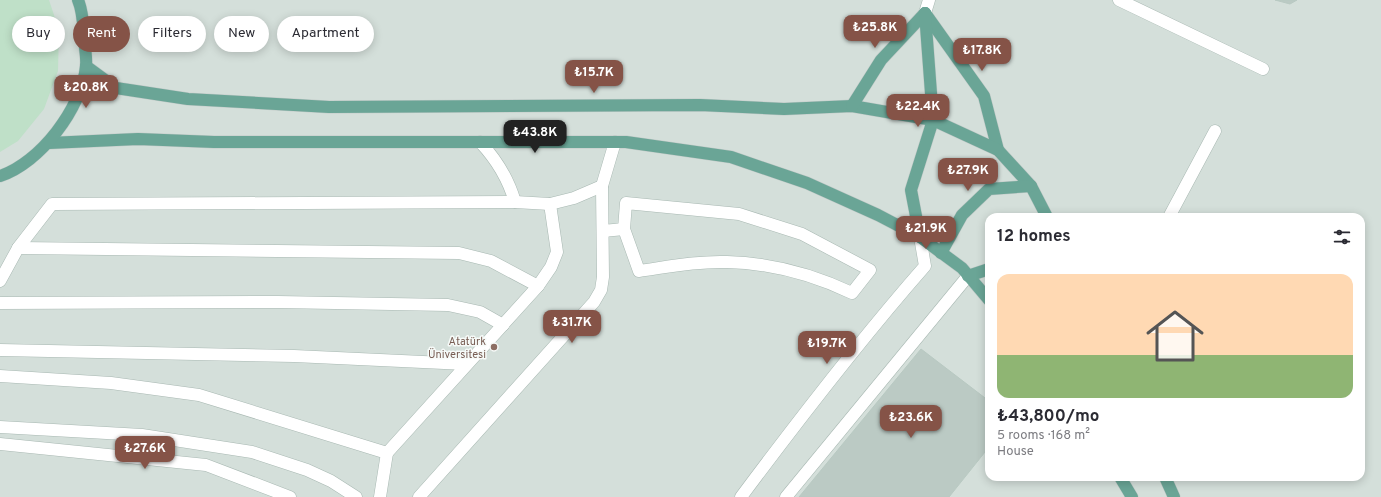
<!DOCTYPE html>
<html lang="en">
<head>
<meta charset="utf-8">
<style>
	:root { --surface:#fff; --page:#f2f2f3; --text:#2b2b33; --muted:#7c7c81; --line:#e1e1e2; --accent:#855347 }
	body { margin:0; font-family:Overpass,sans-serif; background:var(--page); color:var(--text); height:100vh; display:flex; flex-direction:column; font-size:15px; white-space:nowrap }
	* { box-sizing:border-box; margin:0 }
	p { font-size:13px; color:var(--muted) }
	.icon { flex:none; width:22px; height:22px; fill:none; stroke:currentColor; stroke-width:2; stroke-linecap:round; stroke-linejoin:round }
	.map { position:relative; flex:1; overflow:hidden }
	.panel { position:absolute; left:985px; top:213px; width:380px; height:268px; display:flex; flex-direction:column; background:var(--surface); border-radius:12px; box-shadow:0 2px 10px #0003 }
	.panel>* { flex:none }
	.hud { position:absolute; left:12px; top:16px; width:380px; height:36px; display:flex; gap:8px }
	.price { position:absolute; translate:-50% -34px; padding:0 9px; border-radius:8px; background:var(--accent); color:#fff; font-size:13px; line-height:26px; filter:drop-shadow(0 1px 2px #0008) }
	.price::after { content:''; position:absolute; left:50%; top:24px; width:12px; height:9px; margin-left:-6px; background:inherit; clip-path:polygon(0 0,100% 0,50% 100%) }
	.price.selected { background:#222; color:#fff }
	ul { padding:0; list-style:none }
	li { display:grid; align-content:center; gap:8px; height:212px; padding:0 12px }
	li+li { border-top:1px solid var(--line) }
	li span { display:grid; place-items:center; height:124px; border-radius:12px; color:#555 }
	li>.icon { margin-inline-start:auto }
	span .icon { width:72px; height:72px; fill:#fffc; stroke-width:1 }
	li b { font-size:17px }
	h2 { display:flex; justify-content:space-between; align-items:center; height:48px; padding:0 12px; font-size:17px }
	.pill { padding:0 14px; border-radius:18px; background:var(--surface); box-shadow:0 2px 10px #0003; font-size:14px; line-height:36px }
	.pill.selected { background:var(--accent); color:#fff }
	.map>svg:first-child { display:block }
</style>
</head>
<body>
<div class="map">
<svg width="1381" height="497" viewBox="0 0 1381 497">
	<rect width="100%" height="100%" fill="#e6efeb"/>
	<path fill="#d4dfda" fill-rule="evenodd" d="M 0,0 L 1381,0 L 1381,497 L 0,497 ZM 989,217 L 1361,217 L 1361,477 L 989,477 Z"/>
	<polygon fill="#bfe0c8" points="0,0 49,0 59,30 58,71 44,109 18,141 0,152"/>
	<g fill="#bbcac4" stroke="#b8c9c2">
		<polygon points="1275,0 1297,0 1290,4"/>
		<polygon points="921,349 989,401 989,447 949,497 799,497"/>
	</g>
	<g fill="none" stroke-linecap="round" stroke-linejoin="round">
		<g stroke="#a8b8b2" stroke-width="13">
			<g id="minor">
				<polyline points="1119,0 1263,69"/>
				<polyline points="925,13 929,0"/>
				<polyline points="515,202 550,204"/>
				<polyline points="1169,217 1215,131"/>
				<path d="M 603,231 L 624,229 L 626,203 L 739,214 L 802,234 L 870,270 L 852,293 C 814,275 770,263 727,262 C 697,261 668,267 639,271 L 624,229"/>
				<polyline points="18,248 459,253 491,261 538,286"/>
				<path d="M 0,281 L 18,248 L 52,204 L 515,202 C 508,178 497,160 480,142"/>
				<polyline points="0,303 278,302 448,305 480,312 503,325"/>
				<polyline points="0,350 294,356 466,364"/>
				<polyline points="0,376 111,383 199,395 387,453 380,497"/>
				<polyline points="0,427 142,435 252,452 307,470 331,481 356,497"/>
				<polyline points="0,444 206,465 290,497"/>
				<polyline points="387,453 538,286 551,267 557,252 550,204 574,198 602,186"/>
				<polyline points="419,497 594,302 601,290 603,277 602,186 615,142"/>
				<path d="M 741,497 C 800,418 860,340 925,266 L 920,237"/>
				<polyline points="786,497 968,276"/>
			</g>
		</g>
		<g stroke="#c2cac8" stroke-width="13">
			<g id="major">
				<polyline points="925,13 984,96 998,150"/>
				<polyline points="86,66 116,88 188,99 329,107 700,105 784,109 852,106 933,120 998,150 1031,186 1047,217"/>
				<polyline points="852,106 881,60 925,13"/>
				<polyline points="49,143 138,139 214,142 626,142 731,157 807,183 878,215 920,237 962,268 989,300"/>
				<path d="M 0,176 C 40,163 82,108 86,66 C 87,56 84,45 84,36 C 83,23 83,12 78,0"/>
				<polyline points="920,237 911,190 933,120 925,13"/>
				<polyline points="941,253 962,215 989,189 1031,186"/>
				<polyline points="968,276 989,269"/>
				<polyline points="1120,477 1132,497"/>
				<polyline points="1165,477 1174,497"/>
			</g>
		</g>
		<use href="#minor" stroke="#fff" stroke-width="12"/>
		<use href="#major" stroke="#6aa596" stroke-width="12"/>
	</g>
	<circle fill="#8d6e63" stroke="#f7fbf9" stroke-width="1.5" cx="494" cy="347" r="4"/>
	<g text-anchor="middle" stroke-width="3" stroke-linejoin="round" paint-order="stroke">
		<g font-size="11" fill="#785e54" stroke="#f7fbf9" text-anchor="end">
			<text x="486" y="345">Atatürk<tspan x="486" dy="13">Üniversitesi</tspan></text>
		</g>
	</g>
</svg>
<b class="price" style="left:875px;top:49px">₺25.8K</b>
<b class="price" style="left:982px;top:72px">₺17.8K</b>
<b class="price" style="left:594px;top:94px">₺15.7K</b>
<b class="price" style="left:86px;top:109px">₺20.8K</b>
<b class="price" style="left:918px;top:128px">₺22.4K</b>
<b class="price selected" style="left:535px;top:154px">₺43.8K</b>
<b class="price" style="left:968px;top:192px">₺27.9K</b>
<b class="price" style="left:926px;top:250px">₺21.9K</b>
<b class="price" style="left:572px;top:344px">₺31.7K</b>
<b class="price" style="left:827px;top:365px">₺19.7K</b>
<b class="price" style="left:911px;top:439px">₺23.6K</b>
<b class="price" style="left:145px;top:470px">₺27.6K</b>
<div class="hud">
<a class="pill">Buy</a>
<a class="pill selected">Rent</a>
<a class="pill">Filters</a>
<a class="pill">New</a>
<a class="pill">Apartment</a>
</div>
<section class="panel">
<h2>12 homes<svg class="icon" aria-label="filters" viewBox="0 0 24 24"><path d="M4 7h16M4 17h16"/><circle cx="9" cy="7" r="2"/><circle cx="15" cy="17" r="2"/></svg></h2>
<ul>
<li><span style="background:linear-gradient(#ffd9b3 65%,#8fb573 0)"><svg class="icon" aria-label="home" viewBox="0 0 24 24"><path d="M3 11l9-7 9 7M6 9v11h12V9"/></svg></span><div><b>₺43,800/mo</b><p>5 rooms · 168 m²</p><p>House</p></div></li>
</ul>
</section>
</div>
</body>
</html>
